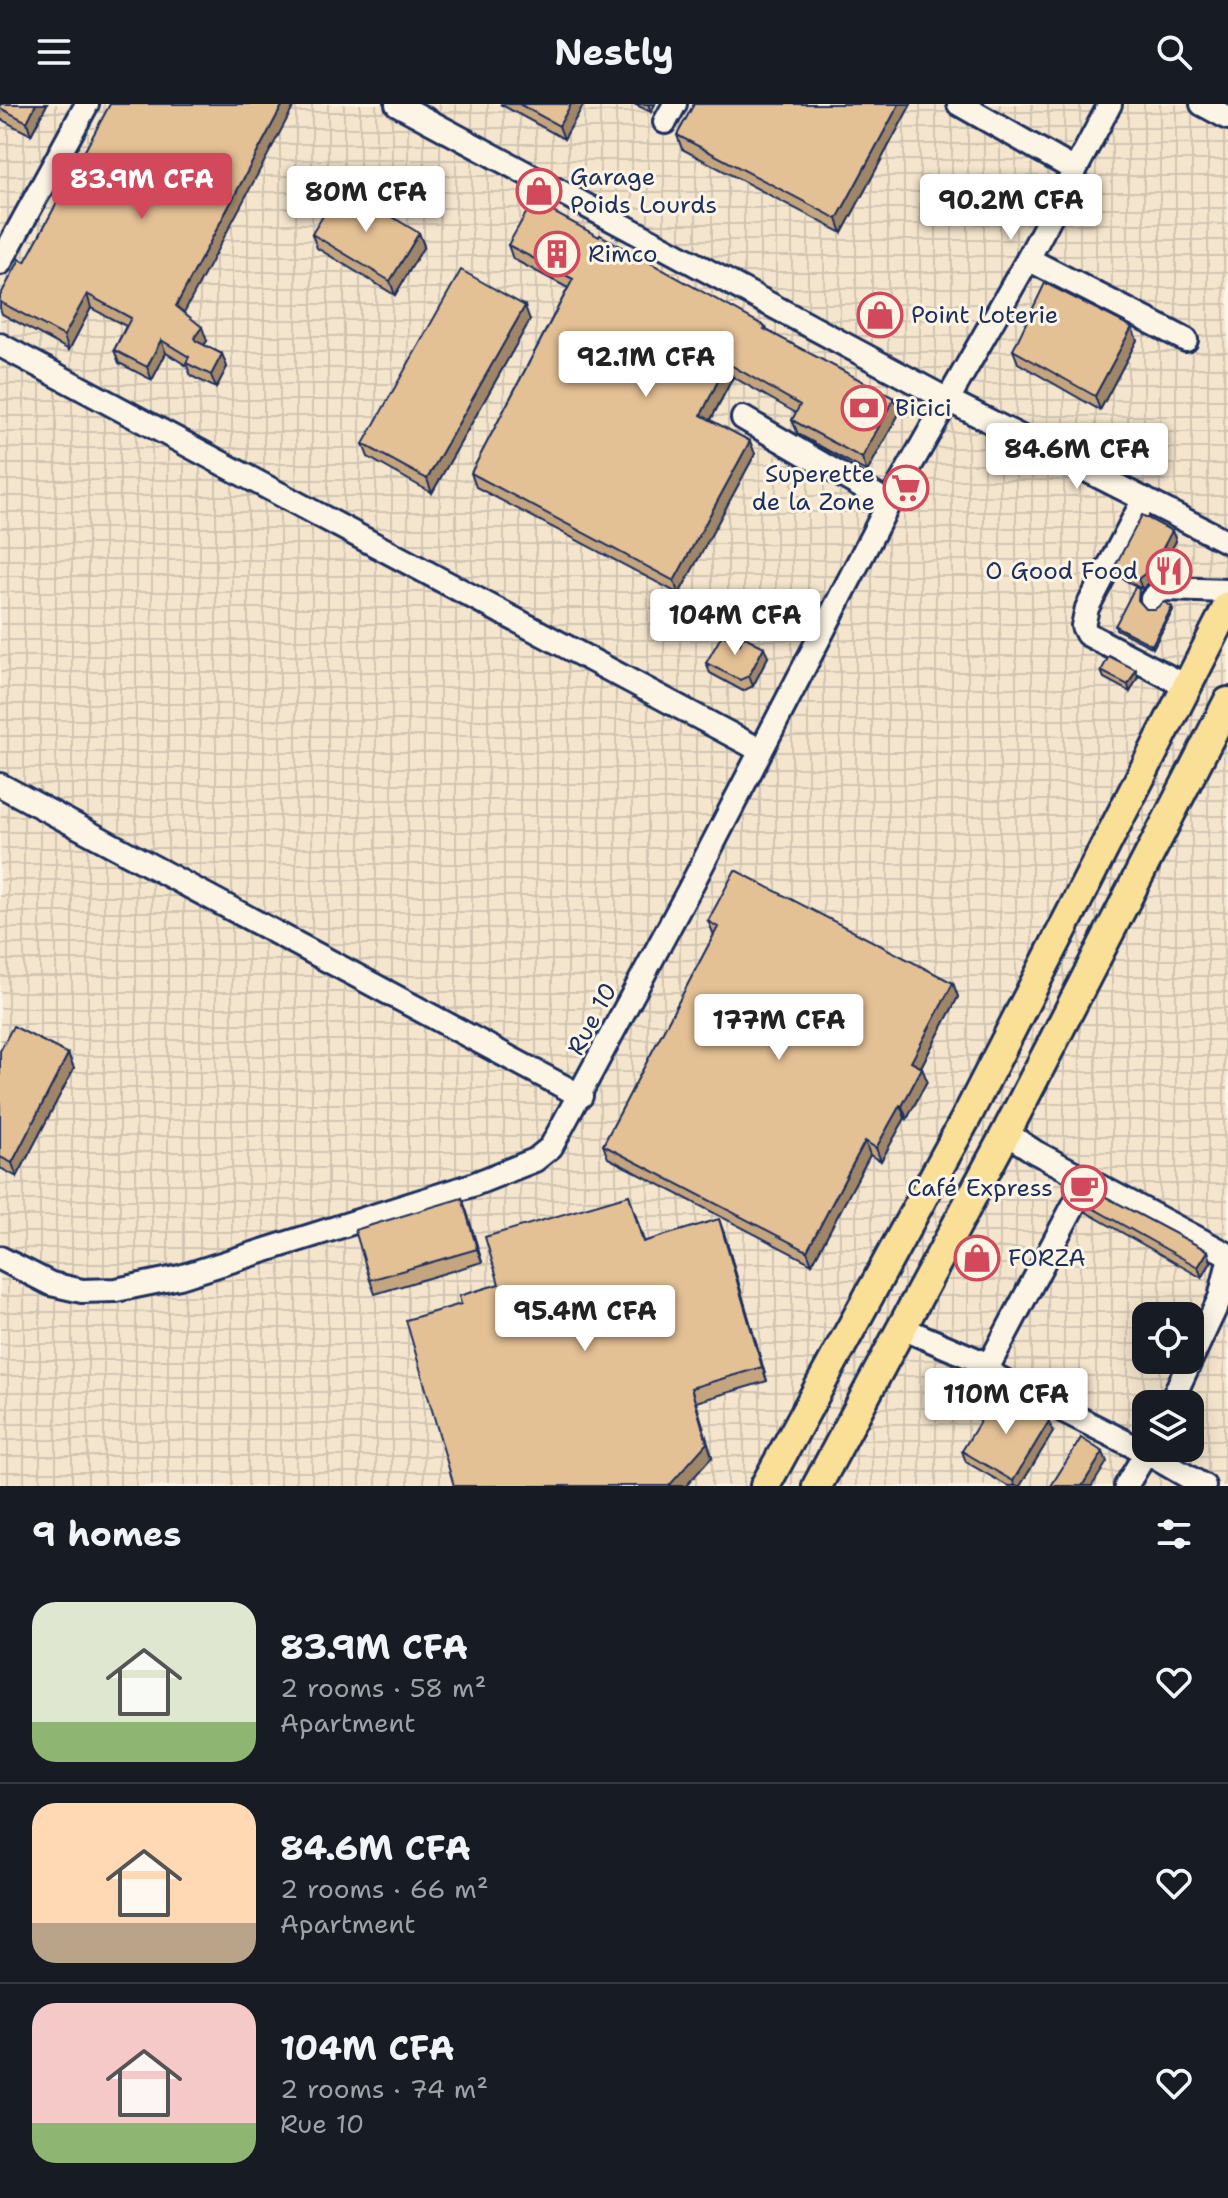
<!DOCTYPE html>
<html lang="en">
<head>
<meta charset="utf-8">
<style>
	:root { --surface:#171b24; --page:#20242c; --text:#f1f3f6; --muted:#9ea1a6; --line:#363941; --accent:#d1495b }
	body { margin:0; font-family:"Shantell Sans",sans-serif; background:var(--page); color:var(--text); height:100vh; display:flex; flex-direction:column; font-size:30px; white-space:nowrap }
	* { box-sizing:border-box; margin:0 }
	p { font-size:26px; color:var(--muted) }
	.icon { flex:none; width:44px; height:44px; fill:none; stroke:currentColor; stroke-width:2; stroke-linecap:round; stroke-linejoin:round }
	.map { position:relative; height:1382px; overflow:hidden }
	.details { display:flex; flex-direction:column; background:var(--surface); flex:1 }
	.details>* { flex:none }
	.tools { position:absolute; left:1132px; top:1198px; display:grid; gap:16px }
	.tools a { display:grid; place-items:center; width:72px; height:72px; border-radius:16px; background:var(--surface); box-shadow:0 4px 20px #0003; font-size:40px }
	.price { position:absolute; translate:-50% -68px; padding:0 18px; border-radius:8px; background:#fff; color:#222; font-size:26px; line-height:52px; filter:drop-shadow(0 2px 4px #0008) }
	.price::after { content:''; position:absolute; left:50%; top:48px; width:24px; height:18px; margin-left:-12px; background:inherit; clip-path:polygon(0 0,100% 0,50% 100%) }
	.price.active { background:var(--accent); color:#fff }
	ul { padding:0; list-style:none }
	li { display:flex; align-items:center; gap:24px; height:200px; padding:0 32px }
	li+li { border-top:2px solid var(--line) }
	li span { display:grid; place-items:center; flex:none; width:224px; height:160px; border-radius:24px; color:#555 }
	li>.icon { margin-inline-start:auto }
	span .icon { width:96px; height:96px; fill:#fffc; stroke-width:1 }
	li b { font-size:34px }
	h2 { display:flex; justify-content:space-between; align-items:center; height:96px; padding:0 32px; font-size:34px }
	header { display:flex; justify-content:space-between; align-items:center; height:104px; padding:0 32px; background:var(--surface); font-size:36px; font-weight:700 }
	.map>svg:first-child { display:block }
</style>
</head>
<body>
<header><svg class="icon" aria-label="menu" viewBox="0 0 24 24"><path d="M4 6h16M4 12h16M4 18h16"/></svg>Nestly<svg class="icon" aria-label="search" viewBox="0 0 24 24"><circle cx="10" cy="10" r="6"/><path d="M15 15l6 6"/></svg></header>
<div class="map">
<svg width="1228" height="1382" viewBox="0 0 1228 1382">
	<defs>
		<pattern id="industrial-grid" width="8" height="8" patternUnits="userSpaceOnUse" patternTransform="scale(2)"><rect width="8" height="8" fill="#f5e5cd"/><path d="M0 4h8M4 0v8" fill="none" stroke="#d1c5b2"/></pattern>
	</defs>
	<rect width="100%" height="100%" fill="#fcf5e5"/>
	<filter id="ink" filterUnits="userSpaceOnUse"><feTurbulence type="fractalNoise" baseFrequency=".0125" numOctaves="2"/><feDisplacementMap in="SourceGraphic" scale="16" xChannelSelector="R" yChannelSelector="G"/><feConvolveMatrix kernelMatrix="1 2 1 2 8 2 1 2 1" color-interpolation-filters="sRGB"/></filter>
	<g filter="url(#ink)">
		<path fill="url(#industrial-grid)" fill-rule="evenodd" d="M 0,0 L 1228,0 L 1228,1382 L 0,1382 ZM 1146,1212 L 1190,1212 L 1190,1256 L 1146,1256 ZM 1146,1300 L 1190,1300 L 1190,1344 L 1146,1344 Z"/>
		<g fill="none" stroke-linecap="round" stroke-linejoin="round">
			<g stroke="#1b2f5e" stroke-width="28">
				<g id="minor">
					<polyline points="397,0 946,295 1228,438"/>
					<polyline points="959,0 1075,66"/>
					<polyline points="1202,0 1228,14"/>
					<polyline points="665,18 675,0"/>
					<polyline points="1028,155 1186,236"/>
					<polyline points="0,159 87,0"/>
					<polyline points="0,241 760,646"/>
					<polyline points="743,314 889,399"/>
					<polyline points="1144,395 1087,504 1083,522 1087,530 1186,582"/>
					<polyline points="1152,495 1160,487 1167,485 1228,487"/>
					<polyline points="0,681 581,992"/>
					<polyline points="1006,1029 1035,1048 1225,1149 1228,1154"/>
					<polyline points="1087,1076 989,1261 990,1266 997,1273 1147,1349 1204,1382"/>
					<polyline points="0,1154 51,1180 82,1187 116,1186 180,1173 472,1081 535,1056 551,1043 689,786 889,399 1028,155 1110,0"/>
					<polyline points="902,1224 989,1261"/>
					<polyline points="1170,1300 1220,1194 1228,1161"/>
					<polyline points="1126,1382 1149,1344"/>
				</g>
			</g>
			<g stroke="#1b2f5e" stroke-width="34">
				<g id="major">
					<polyline points="765,1382 966,1014 1228,502"/>
					<polyline points="817,1382 1006,1029 1228,598"/>
				</g>
			</g>
			<use href="#minor" stroke="#fcf5e5" stroke-width="22"/>
			<use href="#major" stroke="#fadf96" stroke-width="28"/>
		</g>
		<g fill="#c4a580" stroke="#1b2f5e" stroke-width="2">
			<polygon points="0,0 47,0 31,31 0,15"/>
			<polygon points="500,0 584,0 564,35"/>
			<polygon points="634,0 655,0 651,8"/>
			<polygon points="694,0 911,0 842,129 682,45 677,31"/>
			<polygon points="419,129 424,142 395,191 317,144 312,130"/>
			<polygon points="599,133 766,223 767,226 900,308 867,368 798,330 792,316 796,309 733,273 711,316 755,350 679,490 476,383 471,369 568,184 513,155 508,141"/>
			<polygon points="25,158 207,237 204,241 222,250 227,263 216,284 191,272 187,262 166,249 152,276 119,259 114,246 126,222 91,204 69,246 2,210 0,204 0,192"/>
			<polygon points="530,216 432,389 368,353 363,340"/>
			<polygon points="1137,236 1100,306 1018,259 1013,246"/>
			<polygon points="1172,427 1176,437 1156,473 1142,485 1119,473 1115,462"/>
			<polygon points="1140,489 1139,497 1146,505 1173,506 1153,544 1116,525 1115,522"/>
			<polygon points="740,540 768,553 753,582 743,587 710,569 706,559"/>
			<polygon points="1101,567 1138,573 1130,588 1104,574"/>
			<polygon points="708,817 953,879 958,893 921,963 927,977 907,1015 905,1014 881,1057 870,1051 812,1160 608,1054 603,1041 714,831"/>
			<polygon points="0,947 68,950 74,964 17,1073 0,1064"/>
			<polygon points="629,1091 644,1137 724,1129 767,1277 696,1298 712,1353 461,1200 499,1180"/>
			<polygon points="462,1094 482,1158 375,1190 370,1176"/>
			<polygon points="1082,1098 1208,1147 1211,1158 1202,1174 1086,1108"/>
			<polygon points="1053,1328 1020,1382 1008,1382 966,1358 962,1347"/>
		</g>
		<g fill="#a08668" stroke="#1b2f5e" stroke-width="2">
			<polygon points="36,0 47,0 31,31 27,18"/>
			<polygon points="283,0 295,0 180,216 176,202"/>
			<polygon points="571,0 584,0 564,35 559,22"/>
			<polygon points="648,0 655,0 651,8"/>
			<polygon points="899,0 911,0 842,129 837,115"/>
			<polygon points="419,129 424,142 395,191 390,177"/>
			<polygon points="87,190 91,204 69,246 64,232"/>
			<polygon points="525,202 530,216 432,389 427,375"/>
			<polygon points="202,223 207,237 199,247 194,234"/>
			<polygon points="1132,223 1137,236 1100,306 1095,292"/>
			<polygon points="161,236 166,249 152,276 147,263"/>
			<polygon points="222,250 227,263 216,284 211,271"/>
			<polygon points="727,259 733,273 706,325 701,311"/>
			<polygon points="894,294 900,308 867,368 862,354"/>
			<polygon points="750,337 755,350 679,490 674,477"/>
			<polygon points="1172,427 1176,437 1156,473 1142,485 1138,475"/>
			<polygon points="1172,503 1173,506 1153,544 1152,541"/>
			<polygon points="764,543 768,553 753,582 749,572"/>
			<polygon points="1136,566 1138,573 1130,588 1128,581"/>
			<polygon points="953,879 958,893 916,972 911,958"/>
			<polygon points="68,950 74,964 17,1073 12,1059"/>
			<polygon points="922,964 927,977 907,1015 902,1002"/>
			<polygon points="900,1001 905,1014 881,1057 876,1044"/>
			<polygon points="865,1037 870,1051 812,1160 807,1147"/>
			<polygon points="462,1094 467,1108 482,1158 477,1145"/>
			<polygon points="719,1115 724,1129 767,1277 762,1263"/>
			<polygon points="1208,1147 1211,1158 1202,1174 1198,1163"/>
			<polygon points="691,1284 712,1353 686,1382 669,1382"/>
			<polygon points="1049,1317 1053,1328 1020,1382 1015,1382 1013,1377"/>
			<polygon points="1103,1348 1107,1358 1092,1382 1082,1382"/>
		</g>
		<g fill="#e4c095" stroke="#1b2f5e" stroke-width="2">
			<polygon points="0,0 36,0 27,18 0,4"/>
			<polygon points="110,0 283,0 176,202 202,223 194,234 196,237 222,250 211,271 186,259 189,253 161,236 147,263 114,246 131,214 87,190 64,232 0,198 0,192 20,155 25,158"/>
			<polygon points="519,0 571,0 559,22"/>
			<polygon points="694,0 899,0 837,115 677,31"/>
			<polygon points="341,82 419,129 390,177 312,130"/>
			<polygon points="533,97 599,133 600,131 766,223 764,225 894,294 862,354 792,316 800,301 727,259 701,311 750,337 674,477 471,369 573,175 508,141"/>
			<polygon points="461,166 525,202 427,375 363,340"/>
			<polygon points="1045,179 1132,223 1095,292 1013,246"/>
			<polygon points="1142,411 1172,427 1153,463 1138,475 1115,462"/>
			<polygon points="1135,483 1139,485 1138,496 1146,505 1155,505 1164,498 1172,503 1152,541 1115,522"/>
			<polygon points="722,531 740,540 743,532 764,543 749,572 740,576 706,559"/>
			<polygon points="1109,552 1136,566 1128,581 1101,567"/>
			<polygon points="735,766 953,879 911,958 922,964 902,1002 900,1001 876,1044 865,1037 807,1147 603,1041 718,823 708,817"/>
			<polygon points="13,922 68,950 12,1059 0,1053 0,947"/>
			<polygon points="1089,1084 1208,1147 1198,1163 1082,1098"/>
			<polygon points="629,1091 643,1138 719,1115 762,1263 691,1284 707,1339 669,1382 454,1382 406,1216 461,1200 459,1192 499,1180 485,1133"/>
			<polygon points="462,1094 477,1145 370,1176 355,1126"/>
			<polygon points="998,1288 1049,1317 1013,1377 962,1347"/>
			<polygon points="1081,1334 1103,1348 1082,1382 1051,1382"/>
		</g>
	</g>
	<defs>
		<g id="shop-ring" transform="scale(2.3)"><circle r="9.5" fill="#fcf5e5" stroke="#d1495b" stroke-width="1.5"/><path d="M-5-2.5h2.3a2.7 3.5 0 0 1 5.4 0H5L5.5 6h-11ZM-1.5-2.5h3a1.5 2.3 0 0 0-3 0Z" fill="#d1495b"/></g>
		<g id="building-ring" transform="scale(2.3)"><circle r="9.5" fill="#fcf5e5" stroke="#d1495b" stroke-width="1.5"/><path d="M-4-6H4V6H1V3H-1V6H-4ZM-2.5-4.3h1.7v1.8h-1.7ZM.8-4.3h1.7v1.8H.8ZM-2.5-1h1.7V.8h-1.7ZM.8-1h1.7V.8H.8Z" fill="#d1495b"/></g>
		<g id="bank-ring" transform="scale(2.3)"><circle r="9.5" fill="#fcf5e5" stroke="#d1495b" stroke-width="1.5"/><path d="M-6-4H6V4H-6ZM0-2.3a2.3 2.3 0 1 0 0 4.6a2.3 2.3 0 1 0 0-4.6Z" fill="#d1495b"/></g>
		<g id="supermarket-ring" transform="scale(2.3)"><circle r="9.5" fill="#fcf5e5" stroke="#d1495b" stroke-width="1.5"/><path d="M-6-5.5h2.5l.6 2H6L4.5 2H-2.5L-4.4-4H-6ZM-1.5 3.2a1.3 1.3 0 1 0 .1 0ZM3 3.2a1.3 1.3 0 1 0 .1 0Z" fill="#d1495b"/></g>
		<g id="restaurant-ring" transform="scale(2.3)"><circle r="9.5" fill="#fcf5e5" stroke="#d1495b" stroke-width="1.5"/><path d="M-5-6h1v4h1v-4h1v4h1v-4h1v5L-1.5 .5V6h-2V.5L-5-1ZM5-6V6H3V1.5H1.5Q1.5-4 5-6Z" fill="#d1495b"/></g>
		<g id="cafe-ring" transform="scale(2.3)"><circle r="9.5" fill="#fcf5e5" stroke="#d1495b" stroke-width="1.5"/><path d="M-5.5-4.5H6V0H3Q3 3.5 0 3.5H-2.5Q-5.5 3.5-5.5 0ZM3-3.2v2h1.7v-2ZM-6 4.5H4V6H-6Z" fill="#d1495b"/></g>
	</defs>
	<g fill-rule="evenodd">
		<use href="#shop-ring" x="539" y="87"/>
		<use href="#building-ring" x="557" y="150"/>
		<use href="#shop-ring" x="880" y="211"/>
		<use href="#bank-ring" x="864" y="304"/>
		<use href="#supermarket-ring" x="906" y="384"/>
		<use href="#restaurant-ring" x="1169" y="467"/>
		<use href="#cafe-ring" x="1084" y="1084"/>
		<use href="#shop-ring" x="977" y="1154"/>
	</g>
	<g text-anchor="middle" stroke-width="6" stroke-linejoin="round" paint-order="stroke">
		<g font-size="24" fill="#1b2f5e" stroke="#fcf5e5" text-anchor="start">
			<text x="570" y="81">Garage<tspan x="570" dy="28">Poids Lourds</tspan></text>
			<text x="588" y="158">Rimco</text>
			<text x="911" y="219">Point Loterie</text>
			<text x="895" y="312">Bicici</text>
			<text x="875" y="378" text-anchor="end">Superette<tspan x="875" dy="28">de la Zone</tspan></text>
			<text x="1138" y="475" text-anchor="end">O Good Food</text>
			<text x="1053" y="1092" text-anchor="end">Café Express</text>
			<text x="1008" y="1162">FORZA</text>
		</g>
		<g font-size="24" fill="#1b2f5e" stroke="#fcf5e5">
			<text transform="translate(592 915) rotate(-62)" y="8">Rue 10</text>
		</g>
	</g>
</svg>
<div class="tools">
<a><svg class="icon" aria-label="locate" viewBox="0 0 24 24"><circle cx="12" cy="12" r="6"/><path d="M12 2v4M12 18v4M2 12h4M18 12h4"/></svg></a>
<a><svg class="icon" aria-label="layers" viewBox="0 0 24 24"><path d="M12 4l9 5-9 5-9-5zM3 14l9 5 9-5"/></svg></a>
</div>
<b class="price active" style="left:142px;top:117px">83.9M CFA</b>
<b class="price" style="left:366px;top:130px">80M CFA</b>
<b class="price" style="left:1011px;top:138px">90.2M CFA</b>
<b class="price" style="left:646px;top:295px">92.1M CFA</b>
<b class="price" style="left:1077px;top:387px">84.6M CFA</b>
<b class="price" style="left:735px;top:553px">104M CFA</b>
<b class="price" style="left:779px;top:958px">177M CFA</b>
<b class="price" style="left:585px;top:1249px">95.4M CFA</b>
<b class="price" style="left:1006px;top:1332px">110M CFA</b>
</div>
<section class="details">
<h2>9 homes<svg class="icon" aria-label="filters" viewBox="0 0 24 24"><path d="M4 7h16M4 17h16"/><circle cx="9" cy="7" r="2"/><circle cx="15" cy="17" r="2"/></svg></h2>
<ul>
<li><span style="background:linear-gradient(#dfe7d0 75%,#8fb573 0)"><svg class="icon" aria-label="home" viewBox="0 0 24 24"><path d="M3 11l9-7 9 7M6 9v11h12V9"/></svg></span><div><b>83.9M CFA</b><p>2 rooms · 58 m²</p><p>Apartment</p></div><svg class="icon" aria-label="heart" viewBox="0 0 24 24"><path d="M12 20l-8-8c-3-5 5-10 8-4 3-6 11-1 8 4z"/></svg></li>
<li><span style="background:linear-gradient(#ffd9b3 75%,#b9a48a 0)"><svg class="icon" aria-label="home" viewBox="0 0 24 24"><path d="M3 11l9-7 9 7M6 9v11h12V9"/></svg></span><div><b>84.6M CFA</b><p>2 rooms · 66 m²</p><p>Apartment</p></div><svg class="icon" aria-label="heart" viewBox="0 0 24 24"><path d="M12 20l-8-8c-3-5 5-10 8-4 3-6 11-1 8 4z"/></svg></li>
<li><span style="background:linear-gradient(#f6c9c9 75%,#8fb573 0)"><svg class="icon" aria-label="home" viewBox="0 0 24 24"><path d="M3 11l9-7 9 7M6 9v11h12V9"/></svg></span><div><b>104M CFA</b><p>2 rooms · 74 m²</p><p>Rue 10</p></div><svg class="icon" aria-label="heart" viewBox="0 0 24 24"><path d="M12 20l-8-8c-3-5 5-10 8-4 3-6 11-1 8 4z"/></svg></li>
</ul>
</section>
</body>
</html>
